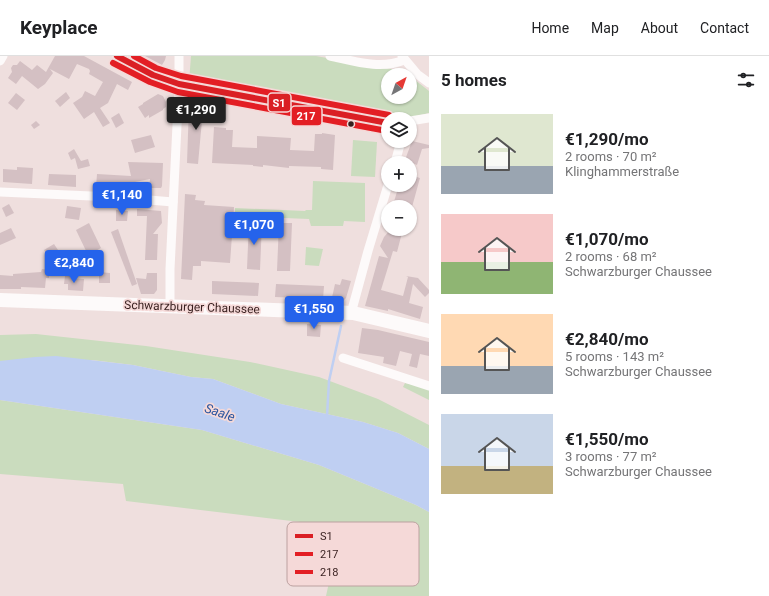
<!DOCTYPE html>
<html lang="en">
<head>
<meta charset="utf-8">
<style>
	:root { --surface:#fff; --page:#f2f2f2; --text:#202124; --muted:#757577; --line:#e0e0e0; --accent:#2563eb }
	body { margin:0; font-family:Roboto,sans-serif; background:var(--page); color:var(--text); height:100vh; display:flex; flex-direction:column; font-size:15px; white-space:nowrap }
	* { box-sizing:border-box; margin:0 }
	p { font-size:13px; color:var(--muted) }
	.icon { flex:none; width:22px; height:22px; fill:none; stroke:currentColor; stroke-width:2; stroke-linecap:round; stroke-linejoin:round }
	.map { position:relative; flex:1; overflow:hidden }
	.drawer { display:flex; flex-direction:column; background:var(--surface); width:340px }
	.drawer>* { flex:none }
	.needle { width:26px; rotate:40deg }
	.buttons { position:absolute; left:381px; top:12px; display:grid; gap:8px }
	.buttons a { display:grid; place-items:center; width:36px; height:36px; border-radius:50%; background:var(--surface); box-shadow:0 1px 3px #0004; font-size:20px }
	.price { position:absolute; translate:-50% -34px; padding:0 9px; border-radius:4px; background:var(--accent); color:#fff; font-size:13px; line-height:26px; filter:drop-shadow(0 1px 2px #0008) }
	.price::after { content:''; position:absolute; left:50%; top:24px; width:12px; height:9px; margin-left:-6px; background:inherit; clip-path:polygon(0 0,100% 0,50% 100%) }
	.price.on { background:#222; color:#fff }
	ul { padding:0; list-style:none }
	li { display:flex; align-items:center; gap:12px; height:100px; padding:0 12px }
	li span { display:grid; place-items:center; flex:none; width:112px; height:80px; border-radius:0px; color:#555 }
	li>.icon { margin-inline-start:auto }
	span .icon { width:48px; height:48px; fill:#fffc; stroke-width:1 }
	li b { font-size:17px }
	h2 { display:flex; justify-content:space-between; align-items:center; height:48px; padding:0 12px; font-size:17px }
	header { display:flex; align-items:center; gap:24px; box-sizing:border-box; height:56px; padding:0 20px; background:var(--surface); border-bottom:1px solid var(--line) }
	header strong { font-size:19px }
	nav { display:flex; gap:22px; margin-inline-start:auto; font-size:14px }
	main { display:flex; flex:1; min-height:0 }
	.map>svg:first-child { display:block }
</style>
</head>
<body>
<header>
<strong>Keyplace</strong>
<nav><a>Home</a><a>Map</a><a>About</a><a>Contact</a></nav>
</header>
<main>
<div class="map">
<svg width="429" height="540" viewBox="0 0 429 540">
	<rect width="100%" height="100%" fill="#efdfde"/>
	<g fill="#cadcbe">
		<polygon points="191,0 316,0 382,12 403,14 409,19 388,19 388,41 410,41 410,20 429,35 429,57 403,63 394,63 189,26"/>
		<polygon points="353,84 377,86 375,121 351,120"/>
		<polygon points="313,125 365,127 365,166 344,165 343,170 311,170 309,163 235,160 235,152 305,155 306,154 312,154"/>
		<polygon points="306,191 323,193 319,210 305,209"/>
		<polygon points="36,278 146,290 250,306 319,321 378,343 429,369 429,393 398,377 363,366 281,348 213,323 191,321 133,309 92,304 0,305 0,279"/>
		<polygon points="405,327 429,332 429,344 403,331"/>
		<polygon points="0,344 202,374 319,409 416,449 429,456 429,540 326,540 332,513 350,472 126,445 123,428 0,418"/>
	</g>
	<polygon fill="#bfcff2" points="56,300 133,309 191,321 213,323 281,348 363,366 398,377 429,393 429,456 416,449 319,409 202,374 0,344 0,305 35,301"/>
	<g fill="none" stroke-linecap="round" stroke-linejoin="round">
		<polyline stroke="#bfcff2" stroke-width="2.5" points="327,360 329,325 341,270"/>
	</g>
	<g fill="#d4c0c3">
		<polygon points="55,0 84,0 132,26 128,34 117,28 108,47 100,52 110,67 103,71 94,56 84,63 73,47 82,41 85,35 95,40 103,26 89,18 90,15 89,13 77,8 69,23 50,13 53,17 45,28 38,33 22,20 16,28 8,22 12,16 11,12 13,9 17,9 20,5 32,14 37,9 46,16"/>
		<polygon points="145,0 166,0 165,4 162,9"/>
		<polygon points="66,36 70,42 60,51 55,45"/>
		<polygon points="16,37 25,44 17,54 8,47"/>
		<polygon points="158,38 163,40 166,46 166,51 163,53 163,54 149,62 149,59 145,62 138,51 143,48 143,47"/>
		<polygon points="189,49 211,50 210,64 202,64 198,108 187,107"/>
		<polygon points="119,57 124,67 116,72 111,62"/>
		<polygon points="36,65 40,69 34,73 31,69"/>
		<polygon points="214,71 226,72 226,74 233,74 232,91 257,92 257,80 291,82 290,94 314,95 315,78 322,78 322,77 335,79 333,114 321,113 321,111 289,110 289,112 263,109 263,111 253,110 253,109 212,107"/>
		<polygon points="151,79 155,91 135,97 131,84"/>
		<polygon points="412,85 429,89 429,92 422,93 417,109 405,104"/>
		<polygon points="74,93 81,105 88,103 90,110 78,113 75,102 71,104 68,97"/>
		<polygon points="128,106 163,107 162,130 161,132 149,132 150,123 135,126 135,134 96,131 97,118 131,120"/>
		<polygon points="17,111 33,112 32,128 3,126 3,113 17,114"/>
		<polygon points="49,118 76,119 76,131 48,129"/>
		<polygon points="410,119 420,122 412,151 399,151 393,149 399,129 410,129"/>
		<polygon points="185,138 196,139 195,144 205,145 204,149 234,151 230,207 201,205 201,210 193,210 192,224 181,223"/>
		<polygon points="9,148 14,157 6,161 2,152"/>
		<polygon points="67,150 81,152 79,164 65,162"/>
		<polygon points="137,153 161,155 162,167 153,178 158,178 157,204 145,204 147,160 137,160"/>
		<polygon points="116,154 128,155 127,165 116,165"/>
		<polygon points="249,165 262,166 260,214 247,213"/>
		<polygon points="89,167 101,192 88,199 76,174"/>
		<polygon points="279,167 292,167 290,215 277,215"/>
		<polygon points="11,172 16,182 0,189 0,177"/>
		<polygon points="118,173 137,228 132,230 111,176"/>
		<polygon points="391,173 403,173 397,196 393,195 381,234 403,240 408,221 406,220 418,222 429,234 429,237 425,241 413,228 409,247 423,251 420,263 388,253 388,255 365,250 379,200 388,202 380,190 384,181"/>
		<polygon points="54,188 60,197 50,203 44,194"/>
		<polygon points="42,213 49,214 49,222 46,222 45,232 21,231 21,233 0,233 0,219 13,220 13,218 41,216"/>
		<polygon points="99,216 110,217 110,227 99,227"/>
		<polygon points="147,217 157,217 157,234 154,238 141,238 136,222 146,223"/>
		<polygon points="65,220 71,220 70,222 84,223 83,235 68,234 68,228 64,228"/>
		<polygon points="342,223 351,225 346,242 341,247 331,246 335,228 340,229"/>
		<polygon points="212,225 259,227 258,240 212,238"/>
		<polygon points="276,228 324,230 323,243 275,241"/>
		<polygon points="307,268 321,269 320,281 307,280"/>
		<polygon points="362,272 378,274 429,286 429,300 420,298 417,312 409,310 412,298 400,295 396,310 383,307 384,301 358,297"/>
	</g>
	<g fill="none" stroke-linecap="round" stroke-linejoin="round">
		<g stroke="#fdfafa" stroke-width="9">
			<polyline points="117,0 153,19 179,28 379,66 388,67"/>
			<path d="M 330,0 C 354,5 380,14 404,4"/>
			<polyline points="402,0 417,18 429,27"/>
			<polyline points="0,5 3,0"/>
			<polyline points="410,65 429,62"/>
			<polyline points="395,107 401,85"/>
			<polyline points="0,136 114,141 173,146"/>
			<polyline points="170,250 170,213 179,28 179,0"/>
			<polyline points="353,257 353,250 368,195 388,129"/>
			<polyline points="343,302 429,330"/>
		</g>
		<polyline stroke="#fdfafa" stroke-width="14" points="0,244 353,257 429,275"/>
		<g stroke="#f5d9d8" stroke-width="9">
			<polyline id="bus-1" points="117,0 153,19 179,28 388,67"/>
		</g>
		<g stroke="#f5d9d8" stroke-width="9">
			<polyline id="bus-2" points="113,7 150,26 178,36 387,75"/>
		</g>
		<g stroke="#f5d9d8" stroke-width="9">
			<polyline id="bus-3" points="134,0 156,12 181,20 389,59"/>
		</g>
		<use href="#bus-1" stroke="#da1f24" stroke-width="6"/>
		<use href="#bus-2" stroke="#e31e24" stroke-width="6"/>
		<use href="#bus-3" stroke="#e31e24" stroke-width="6"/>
	</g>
	<circle fill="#371f1e" stroke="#f5d9d8" stroke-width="1.5" cx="351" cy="68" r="3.5"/>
	<g text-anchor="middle" stroke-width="3.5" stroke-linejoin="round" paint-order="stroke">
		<g font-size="12" fill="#371f1e" stroke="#f5d9d8">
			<text transform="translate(192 251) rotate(2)" y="4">Schwarzburger Chaussee</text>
		</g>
		<g font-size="13" font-style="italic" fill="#2a549e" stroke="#f5d9d8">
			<text transform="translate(220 356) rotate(19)" y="5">Saale</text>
		</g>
	</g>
	<rect x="287" y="466" width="132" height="64" rx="6" fill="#f5d9d8" stroke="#bca1a0" stroke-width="1"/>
	<rect x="295" y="478" width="18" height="4" fill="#da1f24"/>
	<rect x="295" y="496" width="18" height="4" fill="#e31e24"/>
	<rect x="295" y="514" width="18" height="4" fill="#e31e24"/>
	<g font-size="11" fill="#371f1e">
		<text x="320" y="484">S1</text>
		<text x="320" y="502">217</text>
		<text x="320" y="520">218</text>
	</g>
	<g stroke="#f5d9d8" stroke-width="1.5">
		<rect x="268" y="37" width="23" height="19" rx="4" fill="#da1f24"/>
		<rect x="291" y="50" width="31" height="20" rx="4" fill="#e31e24"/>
	</g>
	<g font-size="11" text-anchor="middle" font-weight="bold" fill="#fff">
		<text x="279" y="51">S1</text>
		<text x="306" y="64">217</text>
	</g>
</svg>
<div class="buttons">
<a><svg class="needle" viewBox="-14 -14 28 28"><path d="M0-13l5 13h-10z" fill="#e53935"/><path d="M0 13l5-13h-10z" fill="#757577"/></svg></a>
<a><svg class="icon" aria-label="layers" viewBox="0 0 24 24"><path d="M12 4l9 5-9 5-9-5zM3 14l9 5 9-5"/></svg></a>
<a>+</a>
<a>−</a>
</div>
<b class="price on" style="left:196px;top:75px">€1,290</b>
<b class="price" style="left:122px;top:160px">€1,140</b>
<b class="price" style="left:254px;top:190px">€1,070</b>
<b class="price" style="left:74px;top:228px">€2,840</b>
<b class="price" style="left:314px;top:274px">€1,550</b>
</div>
<section class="drawer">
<h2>5 homes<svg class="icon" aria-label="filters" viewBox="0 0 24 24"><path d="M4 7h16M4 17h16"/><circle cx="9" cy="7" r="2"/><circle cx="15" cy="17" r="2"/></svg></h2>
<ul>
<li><span style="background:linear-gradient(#dfe7d0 65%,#9aa5b1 0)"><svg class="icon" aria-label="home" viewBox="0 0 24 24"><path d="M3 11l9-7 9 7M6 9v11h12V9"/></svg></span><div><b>€1,290/mo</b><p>2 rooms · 70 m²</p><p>Klinghammerstraße</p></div></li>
<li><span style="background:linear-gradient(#f6c9c9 60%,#8fb573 0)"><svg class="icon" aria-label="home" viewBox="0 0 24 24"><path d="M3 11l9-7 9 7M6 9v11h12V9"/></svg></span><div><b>€1,070/mo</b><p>2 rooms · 68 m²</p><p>Schwarzburger Chaussee</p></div></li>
<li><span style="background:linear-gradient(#ffd9b3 65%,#9aa5b1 0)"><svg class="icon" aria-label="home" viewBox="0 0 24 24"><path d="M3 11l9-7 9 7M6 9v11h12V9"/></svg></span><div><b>€2,840/mo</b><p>5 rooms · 143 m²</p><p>Schwarzburger Chaussee</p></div></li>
<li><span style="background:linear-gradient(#c9d6e8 65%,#c2b280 0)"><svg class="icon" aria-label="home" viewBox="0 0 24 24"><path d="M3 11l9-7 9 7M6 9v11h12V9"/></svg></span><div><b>€1,550/mo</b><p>3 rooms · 77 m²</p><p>Schwarzburger Chaussee</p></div></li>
</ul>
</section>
</main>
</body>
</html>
